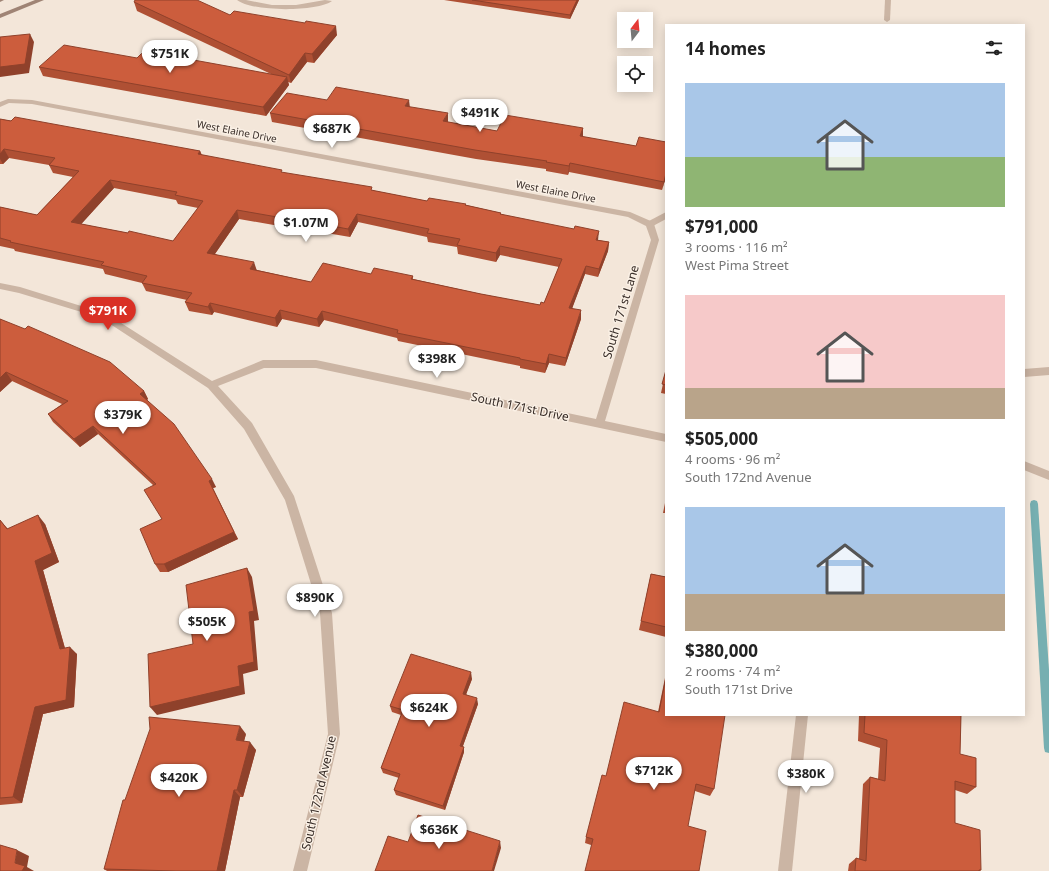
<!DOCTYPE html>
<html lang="en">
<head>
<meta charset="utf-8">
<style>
	:root { --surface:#fff; --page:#f6f6f6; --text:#222; --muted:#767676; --accent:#d93025 }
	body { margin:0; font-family:"Noto Sans",sans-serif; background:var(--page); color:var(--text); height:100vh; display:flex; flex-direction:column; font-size:15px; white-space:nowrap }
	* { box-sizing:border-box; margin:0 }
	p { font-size:13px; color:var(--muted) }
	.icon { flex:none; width:22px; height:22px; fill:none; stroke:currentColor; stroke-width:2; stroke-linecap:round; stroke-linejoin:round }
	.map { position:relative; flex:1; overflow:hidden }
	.details { position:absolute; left:665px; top:24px; width:360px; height:692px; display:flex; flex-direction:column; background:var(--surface); border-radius:0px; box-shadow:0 2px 10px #0003 }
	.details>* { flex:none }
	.needle { width:26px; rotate:16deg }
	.buttons { position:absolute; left:617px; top:12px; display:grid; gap:8px }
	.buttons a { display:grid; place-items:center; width:36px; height:36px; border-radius:0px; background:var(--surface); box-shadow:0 2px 10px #0003; font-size:20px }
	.price { position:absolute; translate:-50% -34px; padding:0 9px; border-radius:14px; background:#fff; color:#222; font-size:13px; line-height:26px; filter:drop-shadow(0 1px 2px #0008) }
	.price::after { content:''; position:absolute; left:50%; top:24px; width:12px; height:9px; margin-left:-6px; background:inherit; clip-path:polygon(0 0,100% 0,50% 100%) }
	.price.selected { background:var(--accent); color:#fff }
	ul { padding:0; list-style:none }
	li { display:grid; align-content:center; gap:8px; height:212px; padding:0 20px }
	li span { display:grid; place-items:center; height:124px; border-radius:0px; color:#555 }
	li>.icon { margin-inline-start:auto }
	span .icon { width:72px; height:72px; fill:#fffc; stroke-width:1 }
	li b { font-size:17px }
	h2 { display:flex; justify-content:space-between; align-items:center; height:48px; padding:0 20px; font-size:17px }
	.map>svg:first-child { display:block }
</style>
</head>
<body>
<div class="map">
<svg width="1049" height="871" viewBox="0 0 1049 871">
	<rect width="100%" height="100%" fill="#f3e6d9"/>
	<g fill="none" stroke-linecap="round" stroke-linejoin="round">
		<polygon fill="#76afb1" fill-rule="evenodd" points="1034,500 1037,501 1038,504 1049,670 1049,753 1045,752 1044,748 1030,504 1031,501"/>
		<g fill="#cbb5a4" fill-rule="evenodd">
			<polygon points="885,0 891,0 890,20 887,22 884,20"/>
			<polygon points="666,212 666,219 653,226 647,226 646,224 647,222"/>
			<polygon points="1049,367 1049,375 1024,377 1024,369"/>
			<polygon points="1024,461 1049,471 1049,480 1024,470"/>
		</g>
		<g fill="#cbb5a4" fill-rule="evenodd">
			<path d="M 237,0 L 246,0 L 272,5 L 296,5 L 325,0 L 332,1 C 317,12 252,12 237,0 Z"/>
			<polygon points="8,99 32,100 630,212 653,222 654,224 659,240 605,421 666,434 666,442 316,368 264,368 218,386 252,423 294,496 332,613 340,734 307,871 293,871 328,734 320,613 285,500 244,429 208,388 101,318 19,293 0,289 0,283 20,287 107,314 212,381 263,360 316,360 596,419 651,240 646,226 628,217 32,104 9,103 0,107 0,102"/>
			<polygon points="796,715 808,715 792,871 778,871"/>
		</g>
		<g fill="#9f8475" fill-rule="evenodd">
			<polygon points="0,0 4,0 0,2"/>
			<polygon points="35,0 44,0 0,18 0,14"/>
		</g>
	</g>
	<g fill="#af5034" fill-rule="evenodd">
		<polygon points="444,0 579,0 570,19"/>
		<polygon points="134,2 230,15 337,35 314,63 307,62 291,83 288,82 289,85 266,116 43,76 39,67 137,58 271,74 137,11"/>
		<polygon points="327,100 410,107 448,122 497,131 583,128 583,137 636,146 666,142 666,177 662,190 569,172 568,175 546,171 546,169 476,159 272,122 270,113"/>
		<path d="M 0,119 L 200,151 L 202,155 L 283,173 L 427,201 L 466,205 L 501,213 L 501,214 L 598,240 L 609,242 L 608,251 L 598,277 L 585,274 L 572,308 L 581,319 L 565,366 L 549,363 L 545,373 L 520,368 L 520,366 L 398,341 L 397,338 L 324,320 L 319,327 L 282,319 L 277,327 L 214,312 L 212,315 L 189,311 L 185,302 L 187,300 L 146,291 L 142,283 L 105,274 L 103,269 L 15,251 L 14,249 L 0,246 L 0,207 L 37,215 L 73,177 L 53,173 L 49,165 L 9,158 L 3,164 L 0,164 ZM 114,188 L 176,200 L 178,204 L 198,208 L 173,241 L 128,233 L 81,224 ZM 239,219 L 302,230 L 303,229 L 350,237 L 358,222 L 427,237 L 428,242 L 457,247 L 458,254 L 496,262 L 500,255 L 559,267 L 544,303 L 540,305 L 481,294 L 413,279 L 413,276 L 371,274 L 311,282 L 257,270 L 215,254 Z"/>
		<polygon points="0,319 144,391 148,399 147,400 216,487 213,488 238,539 168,572 160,572 155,564 162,519 153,485 98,434 80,447 53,422 48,414 62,404 12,381 0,392"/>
		<polygon points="666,370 666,394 661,393"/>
		<polygon points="666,498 666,513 663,513"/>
		<polygon points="0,520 8,529 45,524 59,562 43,570 65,648 77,654 74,707 43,714 22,803 0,805"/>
		<polygon points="651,574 666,577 666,637 639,630"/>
		<polygon points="666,673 666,715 714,789 710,796 695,791 591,845 585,843 586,837 606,776 658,712"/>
		<polygon points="472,679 466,694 478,704 463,746 464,752 445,810 396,795 394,790 399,778 383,773 381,768 401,715 392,712 390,706"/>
		<polygon points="859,715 961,715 960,754 976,787 967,794 955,790 955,823 981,870 980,871 848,871 849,864 856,858 859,859 863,784 870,777 878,779 880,748 858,741"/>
		<polygon points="246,734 244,741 256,750 243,797 240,797 225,871 107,871 104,869"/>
	</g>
	<g fill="#8f412b">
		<polygon points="577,0 579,0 570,19 570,15"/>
		<polygon points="336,26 337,35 314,63 312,54"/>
		<polygon points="30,34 34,42 29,73 0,77 0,67"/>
		<polygon points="305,53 307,62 291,83 289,75"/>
		<polygon points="287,77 289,85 266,116 263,107"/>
		<polygon points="409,100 410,108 405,106"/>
		<polygon points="448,113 448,122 444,130 443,121"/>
		<polygon points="583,128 583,137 580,136"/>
		<polygon points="4,149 9,158 3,164 0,159 0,154"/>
		<polygon points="200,151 203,159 198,154"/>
		<polygon points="570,163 569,172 568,175 569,166"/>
		<polygon points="666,173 666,177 662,190 664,182"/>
		<polygon points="110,180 114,188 75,231 71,222"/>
		<polygon points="237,210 239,219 210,261 207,253"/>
		<polygon points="357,214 358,222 350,237 348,229"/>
		<polygon points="301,220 303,229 302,230 300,221"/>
		<polygon points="599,231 598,240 595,248 596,240"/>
		<polygon points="609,242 608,251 598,277 599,269"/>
		<polygon points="500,246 500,255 496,262 496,253"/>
		<polygon points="254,262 257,271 250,269"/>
		<polygon points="586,266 585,274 569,317 569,308"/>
		<polygon points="210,303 214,312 212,315 208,307"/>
		<polygon points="280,310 282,319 277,327 275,318"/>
		<polygon points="581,310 581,319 565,366 566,358"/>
		<polygon points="322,311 324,320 319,327 317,319"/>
		<polygon points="549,354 549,363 545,373 546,364"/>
		<polygon points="6,372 12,381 0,392 0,378"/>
		<polygon points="144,391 148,399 144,402 140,394"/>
		<polygon points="93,426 98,434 80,447 74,439"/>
		<polygon points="212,479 216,487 213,488 209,481"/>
		<polygon points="38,515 45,524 59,562 43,570 67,656 60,649 35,561"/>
		<polygon points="234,532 238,539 168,572 164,564"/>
		<polygon points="247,568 252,577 259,620 254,621 258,670 243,674 245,694 157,715 150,707 238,666"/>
		<polygon points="70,647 77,654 74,707 43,714 22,803 13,797 35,707"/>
		<polygon points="471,672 472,679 464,700 463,694"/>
		<polygon points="477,698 478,704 461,751 460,746"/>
		<polygon points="240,726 246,734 242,748 236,740"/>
		<polygon points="250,742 256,750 243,797 237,790"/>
		<polygon points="464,747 464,752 445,810 443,806"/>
		<polygon points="234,790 240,797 225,871 217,871"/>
		<polygon points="500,841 501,848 494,871 492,871"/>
		<polygon points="17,850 29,856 27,867 34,871 22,871 15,863"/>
	</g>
	<g fill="#cc5d3d" stroke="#8f412b" fill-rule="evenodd">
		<polygon points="135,0 197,0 230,15 234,11 305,23 306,21 336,26 312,54 305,53 289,75 134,2"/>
		<polygon points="472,0 577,0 570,15"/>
		<polygon points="30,34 25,64 0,67 0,37"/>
		<polygon points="64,45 137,58 144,51 287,77 263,107 39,67"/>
		<polygon points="336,87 409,100 405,106 448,113 443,121 497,131 505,115 583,128 580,136 636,146 639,137 666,142 666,173 664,182 570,163 569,166 546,162 547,161 475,150 270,113 287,93 327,100"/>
		<path d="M 15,117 L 200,151 L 198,154 L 282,170 L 281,172 L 372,187 L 371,190 L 427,201 L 429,198 L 466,204 L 465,205 L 501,213 L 500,214 L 574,229 L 575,226 L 599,231 L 596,240 L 609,242 L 599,269 L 586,266 L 569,308 L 581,310 L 566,358 L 549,354 L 546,364 L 520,359 L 520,358 L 397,333 L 398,330 L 322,311 L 317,319 L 280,310 L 275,318 L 210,303 L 208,307 L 185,302 L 192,293 L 142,283 L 147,276 L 101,265 L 104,262 L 10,242 L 11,241 L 0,238 L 0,207 L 37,215 L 79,171 L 49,165 L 55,158 L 4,149 L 0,154 L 0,119 L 11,121 ZM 110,180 L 177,192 L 175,195 L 203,201 L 173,241 L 129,231 L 128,233 L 71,222 ZM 237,210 L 300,221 L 301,220 L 348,229 L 357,214 L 429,229 L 427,233 L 460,239 L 457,245 L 496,253 L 500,246 L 562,259 L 544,303 L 541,302 L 540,305 L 481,294 L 411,279 L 413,276 L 374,268 L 371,274 L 323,263 L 311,282 L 250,269 L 254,262 L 207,253 Z"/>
		<polygon points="0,319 25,329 28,326 110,362 144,391 140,394 174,424 212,479 209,481 234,532 164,564 155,564 140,529 162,519 144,490 156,484 93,426 74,439 48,414 68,401 6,372 0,378"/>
		<polygon points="666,370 666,385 662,384"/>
		<polygon points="38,515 52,553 35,561 60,649 70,647 66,700 35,707 13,797 0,798 0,520 7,529"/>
		<polygon points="247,568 254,611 249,612 254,662 238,666 240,686 150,707 148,654 193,644 186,585"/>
		<polygon points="651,574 666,577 666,627 641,621"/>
		<polygon points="411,654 471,672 463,694 477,698 460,746 464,747 443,806 394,790 400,774 381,768 403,710 390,706"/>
		<polygon points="666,677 666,715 725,715 714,789 696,784 688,826 706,831 699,871 585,871 593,839 586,837 602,775 606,776 624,702 659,712"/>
		<polygon points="865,715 961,715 960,754 976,758 976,787 955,781 955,823 980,830 981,870 979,870 979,871 855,871 856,858 866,861 870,777 885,781 887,740 864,733"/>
		<polygon points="149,717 240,726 236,740 250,742 237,790 234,790 217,871 176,871 104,869 123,800 125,800 150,729"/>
		<polygon points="418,815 500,841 492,871 375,871 388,836 408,842"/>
		<polygon points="0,845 17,850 15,863 25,866 22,871 0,871"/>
	</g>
	<g text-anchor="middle" stroke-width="3" stroke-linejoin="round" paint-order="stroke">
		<g font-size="10" fill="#362b26" stroke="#faf0e5">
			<text transform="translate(237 131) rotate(11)" y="4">West Elaine Drive</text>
			<text transform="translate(556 191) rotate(11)" y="4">West Elaine Drive</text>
		</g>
		<g font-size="12" fill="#362b26" stroke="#faf0e5">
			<text transform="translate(621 312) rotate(-73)" y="4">South 171st Lane</text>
			<text transform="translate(520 407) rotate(12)" y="4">South 171st Drive</text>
			<text transform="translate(319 793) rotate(-77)" y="4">South 172nd Avenue</text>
		</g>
	</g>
</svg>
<div class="buttons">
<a><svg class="needle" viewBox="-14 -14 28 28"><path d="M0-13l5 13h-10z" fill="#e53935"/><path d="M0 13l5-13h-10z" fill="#767676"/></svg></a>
<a><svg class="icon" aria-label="locate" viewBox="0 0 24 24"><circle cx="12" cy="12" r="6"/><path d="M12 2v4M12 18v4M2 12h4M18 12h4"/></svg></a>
</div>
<b class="price" style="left:170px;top:74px">$751K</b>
<b class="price" style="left:480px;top:133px">$491K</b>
<b class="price" style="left:332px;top:149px">$687K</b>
<b class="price" style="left:306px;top:243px">$1.07M</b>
<b class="price selected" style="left:108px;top:331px">$791K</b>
<b class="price" style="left:437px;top:379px">$398K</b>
<b class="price" style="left:123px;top:435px">$379K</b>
<b class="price" style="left:315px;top:618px">$890K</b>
<b class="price" style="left:207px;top:642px">$505K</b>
<b class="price" style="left:429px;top:728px">$624K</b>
<b class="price" style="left:654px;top:791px">$712K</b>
<b class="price" style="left:806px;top:794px">$380K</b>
<b class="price" style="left:179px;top:798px">$420K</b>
<b class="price" style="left:439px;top:850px">$636K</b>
<section class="details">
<h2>14 homes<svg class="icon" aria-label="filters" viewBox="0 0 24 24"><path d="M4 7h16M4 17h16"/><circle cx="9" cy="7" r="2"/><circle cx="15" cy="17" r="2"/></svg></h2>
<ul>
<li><span style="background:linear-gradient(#a9c7e8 60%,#8fb573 0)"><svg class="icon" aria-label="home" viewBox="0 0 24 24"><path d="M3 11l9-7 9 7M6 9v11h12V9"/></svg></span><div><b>$791,000</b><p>3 rooms · 116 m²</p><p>West Pima Street</p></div></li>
<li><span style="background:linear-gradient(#f6c9c9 75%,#b9a48a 0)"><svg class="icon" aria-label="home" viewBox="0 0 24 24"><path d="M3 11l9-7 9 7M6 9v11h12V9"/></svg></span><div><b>$505,000</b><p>4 rooms · 96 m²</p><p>South 172nd Avenue</p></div></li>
<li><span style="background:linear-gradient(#a9c7e8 70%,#b9a48a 0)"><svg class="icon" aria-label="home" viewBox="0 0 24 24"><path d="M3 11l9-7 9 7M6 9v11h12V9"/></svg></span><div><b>$380,000</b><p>2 rooms · 74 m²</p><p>South 171st Drive</p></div></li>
</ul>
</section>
</div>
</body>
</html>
